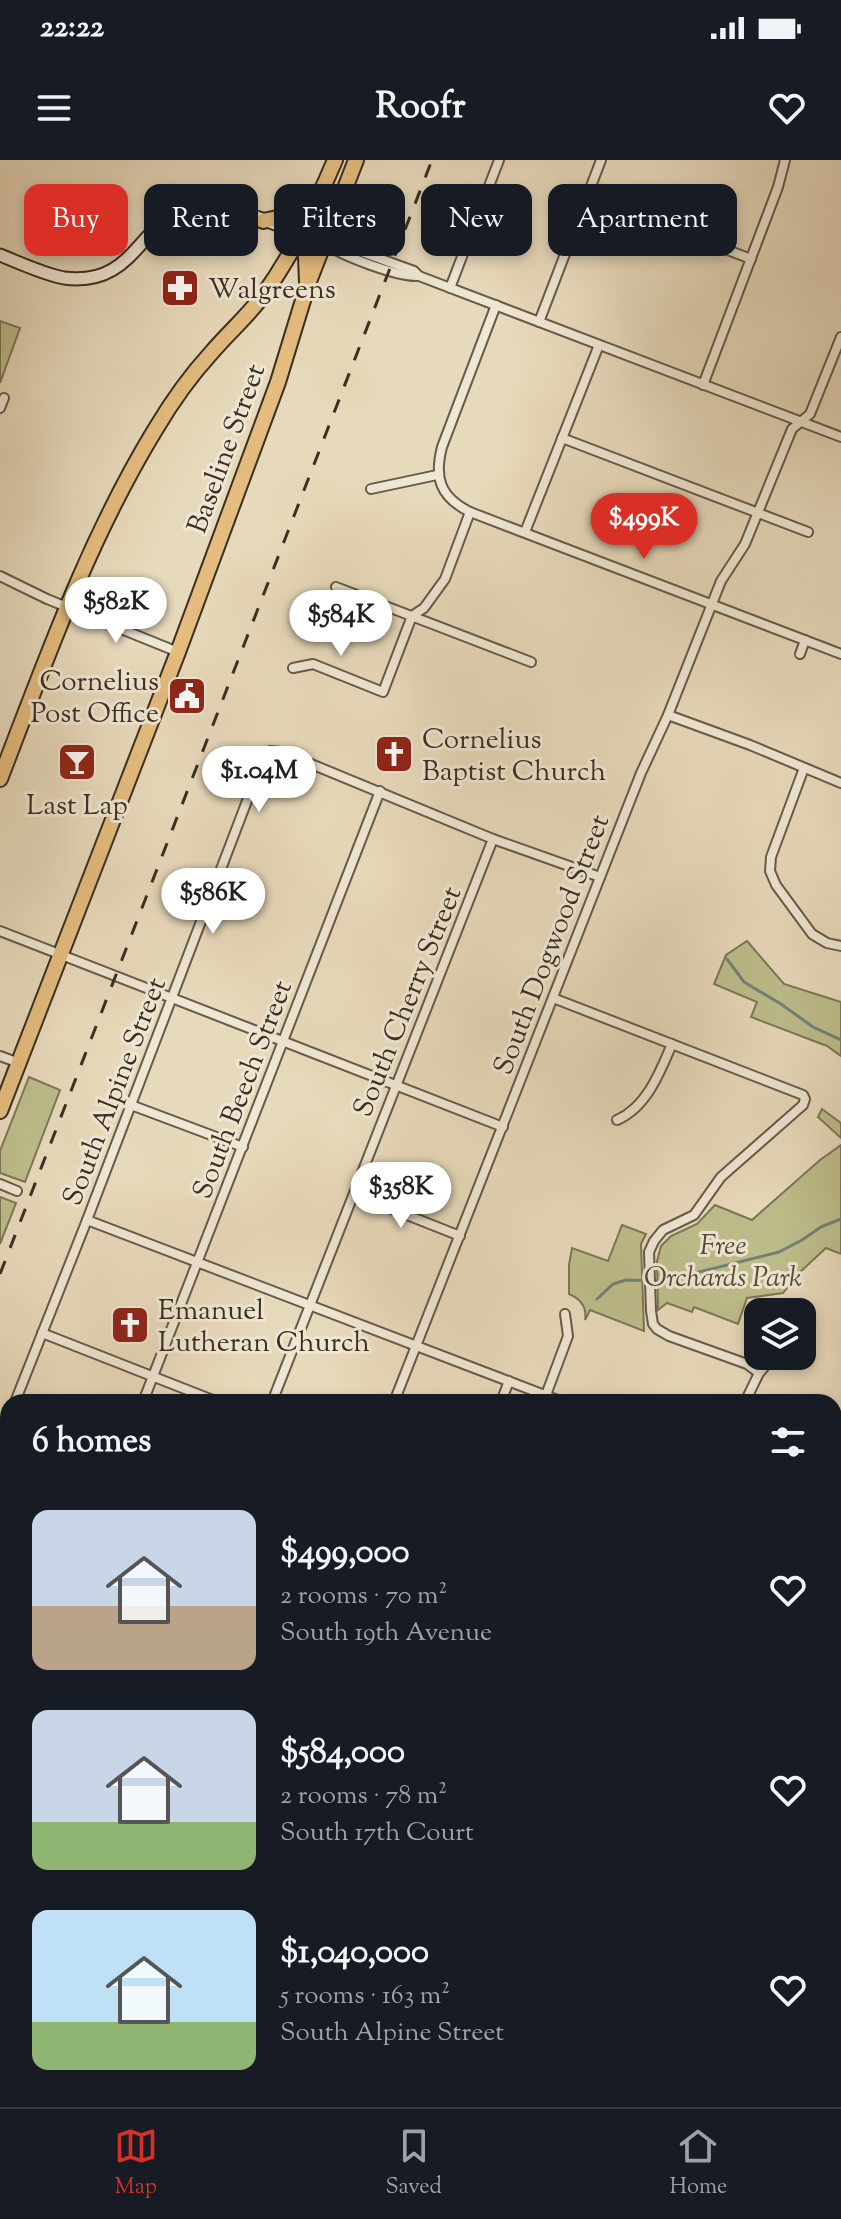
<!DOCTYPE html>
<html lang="en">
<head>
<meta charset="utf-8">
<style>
	:root { --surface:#171b24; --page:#20242c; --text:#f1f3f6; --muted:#9ea1a6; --line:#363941; --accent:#d93025 }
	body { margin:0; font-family:"Sorts Mill Goudy",serif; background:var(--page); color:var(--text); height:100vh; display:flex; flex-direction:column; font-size:30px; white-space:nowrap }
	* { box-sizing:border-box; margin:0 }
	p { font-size:26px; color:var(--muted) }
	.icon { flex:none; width:44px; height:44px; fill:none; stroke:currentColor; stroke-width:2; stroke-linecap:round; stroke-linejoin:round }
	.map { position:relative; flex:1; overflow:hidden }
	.side { position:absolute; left:0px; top:1234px; width:842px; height:714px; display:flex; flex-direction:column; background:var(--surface); border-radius:24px 24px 0 0; box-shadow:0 4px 12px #0003 }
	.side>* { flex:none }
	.guide { position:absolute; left:24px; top:24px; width:794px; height:72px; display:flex; gap:16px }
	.controls { position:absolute; left:744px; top:1138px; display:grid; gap:16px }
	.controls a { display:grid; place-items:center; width:72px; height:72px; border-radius:16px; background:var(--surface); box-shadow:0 4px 12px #0003; font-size:40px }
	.price { position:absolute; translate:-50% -68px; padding:0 18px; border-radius:28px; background:#fff; color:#222; font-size:26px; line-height:52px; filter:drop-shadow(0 2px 4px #0008) }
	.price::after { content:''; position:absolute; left:50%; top:48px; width:24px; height:18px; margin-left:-12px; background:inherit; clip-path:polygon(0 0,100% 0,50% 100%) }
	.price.on { background:var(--accent); color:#fff }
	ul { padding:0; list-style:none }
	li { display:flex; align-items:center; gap:24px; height:200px; padding:0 32px }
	li span { display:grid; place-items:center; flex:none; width:224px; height:160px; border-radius:16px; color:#555 }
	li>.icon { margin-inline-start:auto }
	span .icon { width:96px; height:96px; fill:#fffc; stroke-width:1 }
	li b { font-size:34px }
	h2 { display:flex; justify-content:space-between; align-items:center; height:96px; padding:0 32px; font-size:34px }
	.chip { padding:0 28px; border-radius:16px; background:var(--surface); box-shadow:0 4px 12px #0003; font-size:28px; line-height:72px }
	.chip.on { background:var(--accent); color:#fff }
	.status { display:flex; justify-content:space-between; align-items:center; height:56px; padding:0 40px; background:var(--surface); direction:ltr }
	.status svg { height:22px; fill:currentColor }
	header { display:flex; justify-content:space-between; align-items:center; height:104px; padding:0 32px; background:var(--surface); font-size:36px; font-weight:700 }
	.tab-bar { display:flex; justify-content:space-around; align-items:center; height:112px; border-top:2px solid var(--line); background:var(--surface); font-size:22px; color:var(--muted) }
	.tab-bar a { display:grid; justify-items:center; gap:4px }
	.tab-bar .on { color:var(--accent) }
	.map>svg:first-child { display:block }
</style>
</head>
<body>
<div class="status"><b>22:22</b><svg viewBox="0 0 49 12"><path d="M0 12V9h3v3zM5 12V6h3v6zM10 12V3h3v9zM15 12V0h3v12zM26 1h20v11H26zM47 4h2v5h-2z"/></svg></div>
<header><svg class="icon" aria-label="menu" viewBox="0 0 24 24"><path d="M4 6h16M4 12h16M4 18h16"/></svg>Roofr<svg class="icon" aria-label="heart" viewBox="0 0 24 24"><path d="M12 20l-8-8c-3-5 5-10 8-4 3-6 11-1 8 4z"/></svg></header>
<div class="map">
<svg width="841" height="1947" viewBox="0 0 841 1947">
	<rect width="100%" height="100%" fill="#e7d9bb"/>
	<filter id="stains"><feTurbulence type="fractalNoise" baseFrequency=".0025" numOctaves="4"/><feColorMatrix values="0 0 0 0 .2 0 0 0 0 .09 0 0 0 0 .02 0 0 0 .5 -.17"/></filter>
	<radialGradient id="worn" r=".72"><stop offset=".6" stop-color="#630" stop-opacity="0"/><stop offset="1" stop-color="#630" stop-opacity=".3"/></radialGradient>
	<g fill="#bdbd8b" stroke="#7c7656" stroke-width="2">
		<polygon points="0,161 20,168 0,223"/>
		<polygon points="747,781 784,824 841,842 841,896 827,886 751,857 757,842 714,824 726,795"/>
		<polygon points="29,917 60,930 25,1022 0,1013 0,991"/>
		<polygon points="822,949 841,963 841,978 818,957"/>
		<polygon points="841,985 841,1094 826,1088 799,1113 783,1133 747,1138 738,1164 694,1147 692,1152 667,1143 658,1150 657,1101 661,1086 671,1076 697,1064 715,1045 752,1060 820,1000"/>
		<polygon points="0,1037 16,1043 0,1084"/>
		<path d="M 622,1065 L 646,1074 L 641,1084 L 644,1171 L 590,1150 L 585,1160 C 587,1148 581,1139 569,1134 L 569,1105 L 572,1088 L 608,1101 Z"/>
		<polygon points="834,1937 841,1939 841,1947 747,1947 750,1940 834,1940"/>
		<polygon points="570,1940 747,1940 744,1947 567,1947"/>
	</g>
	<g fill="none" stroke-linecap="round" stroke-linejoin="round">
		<g stroke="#728277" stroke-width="3">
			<polyline points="727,799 744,822 781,844 813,867 841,880"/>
			<polyline points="597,1139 613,1124 626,1120 663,1121 779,1092 802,1080 821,1067 841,1059"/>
		</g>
		<g stroke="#665a48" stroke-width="12">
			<g id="minor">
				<polyline points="587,36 751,99"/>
				<polyline points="324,83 337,83 414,111 419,116 841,277"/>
				<path d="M 324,83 C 342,96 397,117 419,116"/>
				<polyline points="450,128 499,0"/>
				<path d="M 496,145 L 442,287 C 434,318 440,337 470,352 L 841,494"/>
				<polyline points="539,162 601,0"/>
				<polyline points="703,225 778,27 785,0"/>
				<polyline points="0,248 4,238"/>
				<polyline points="562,278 808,372"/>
				<polyline points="371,329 437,315"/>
				<polyline points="525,372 599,185"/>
				<polyline points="0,416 47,439 178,492"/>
				<polyline points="336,427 531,502"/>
				<polyline points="800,494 805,480"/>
				<polyline points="293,508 313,504 383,532 412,456 424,448 445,419 470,352"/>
				<polyline points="668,555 750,585 841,623"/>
				<polyline points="804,608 771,697 770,711 776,725 812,774 827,783 841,786"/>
				<polyline points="0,771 503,967"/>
				<polyline points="553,838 803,935 805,939 803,945 721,1017 694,1055 663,1070 654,1081 649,1092 651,1151 653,1164 657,1169 669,1176 747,1204 759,1213"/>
				<polyline points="0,896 19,903"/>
				<polyline points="131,945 243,987"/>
				<path d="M 617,960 C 647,947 660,912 672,884"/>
				<polyline points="0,1024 17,1031"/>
				<polyline points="354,1034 460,1076"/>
				<polyline points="87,1060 563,1242"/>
				<polyline points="42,1173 218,1242"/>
				<polyline points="546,1235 568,1176 565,1154"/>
				<polyline points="15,1242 87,1060 263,599 270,591 282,592 493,679 600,717"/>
				<polyline points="143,1242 380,631"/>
				<polyline points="272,1242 493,679"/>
				<polyline points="394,1242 641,613 668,555 721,421 745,384 792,269 810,254 841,177"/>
				<polyline points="501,1242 509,1221"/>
				<polyline points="745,1242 759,1213 774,1196"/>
				<polyline points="0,1280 8,1259"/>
				<polyline points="834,1313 841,1295"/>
				<polyline points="834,1348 841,1351"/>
				<polyline points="0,1418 8,1422"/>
				<polyline points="0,1543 8,1547"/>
				<polyline points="834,1654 841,1643"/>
				<polyline points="0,1753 8,1756"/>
				<polyline points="0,1865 8,1871"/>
				<polyline points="91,1940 109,1947"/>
				<polyline points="39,1947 43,1940"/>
				<polyline points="134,1947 136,1940"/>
				<polyline points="311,1947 313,1940"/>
				<polyline points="557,1947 560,1940"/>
			</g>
		</g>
		<g stroke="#3b2f22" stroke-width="15">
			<g id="secondary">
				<path d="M 0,95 C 20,103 43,114 64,118 C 140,128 139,52 200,45 C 230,42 293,72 324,83"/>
				<polyline points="0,1288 8,1291"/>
				<polyline points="834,1655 841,1660"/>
			</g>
		</g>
		<g stroke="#3b2f22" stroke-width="18">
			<g id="trunk">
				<polyline points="263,61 287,56 318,39"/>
				<polyline points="301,75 306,97 307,122"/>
				<path d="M 0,619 C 46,500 88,380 155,270 C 171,243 190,216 212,192 C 229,172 249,155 264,134 C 294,92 315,47 335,0"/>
				<polyline points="0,951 178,492 278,222 308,124 356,0"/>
			</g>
		</g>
		<use href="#minor" stroke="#efe6d3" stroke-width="8"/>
		<use href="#secondary" stroke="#efe6d3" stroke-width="11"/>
		<use href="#trunk" stroke="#e4bc7e" stroke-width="14"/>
		<polyline stroke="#3b2f22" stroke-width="3" stroke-dasharray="14 14" stroke-linecap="butt" points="0,1114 432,0"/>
	</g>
	<defs>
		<g id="pharmacy-square" transform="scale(2)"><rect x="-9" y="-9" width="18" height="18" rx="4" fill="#8f2418" stroke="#efe6d3"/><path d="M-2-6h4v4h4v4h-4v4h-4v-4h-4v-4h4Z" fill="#fff"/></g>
		<g id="civic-square" transform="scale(2)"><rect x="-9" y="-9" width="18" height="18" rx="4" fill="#8f2418" stroke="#efe6d3"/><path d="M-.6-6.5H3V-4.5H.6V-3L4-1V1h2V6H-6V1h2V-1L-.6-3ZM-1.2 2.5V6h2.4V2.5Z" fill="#fff"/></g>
		<g id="church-square" transform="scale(2)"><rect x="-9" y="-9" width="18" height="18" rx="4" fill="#8f2418" stroke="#efe6d3"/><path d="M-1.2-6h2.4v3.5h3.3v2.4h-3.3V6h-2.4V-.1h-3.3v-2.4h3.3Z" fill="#fff"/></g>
		<g id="bar-square" transform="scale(2)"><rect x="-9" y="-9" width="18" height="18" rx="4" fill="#8f2418" stroke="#efe6d3"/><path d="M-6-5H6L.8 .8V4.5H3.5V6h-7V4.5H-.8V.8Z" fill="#fff"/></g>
	</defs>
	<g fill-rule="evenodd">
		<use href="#pharmacy-square" x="180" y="128"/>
		<use href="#civic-square" x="187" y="536"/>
		<use href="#church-square" x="394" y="594"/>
		<use href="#bar-square" x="77" y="602"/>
		<use href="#church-square" x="130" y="1165"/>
	</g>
	<g text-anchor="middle" stroke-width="6" stroke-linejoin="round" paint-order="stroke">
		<g font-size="28" fill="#3b2f22" stroke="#efe6d3" text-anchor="start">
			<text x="208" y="138">Walgreens</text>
			<text x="159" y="530" text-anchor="end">Cornelius<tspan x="159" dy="32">Post Office</tspan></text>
			<text x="422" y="588">Cornelius<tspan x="422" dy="32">Baptist Church</tspan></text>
			<text x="77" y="654" text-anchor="middle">Last Lap</text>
			<text x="158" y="1159">Emanuel<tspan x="158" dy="32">Lutheran Church</tspan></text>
		</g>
		<g font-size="28" fill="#3b2f22" stroke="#efe6d3">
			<text transform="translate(225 288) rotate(-70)" y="10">Baseline Street</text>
			<text transform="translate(550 784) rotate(-69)" y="10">South Dogwood Street</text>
			<text transform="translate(406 841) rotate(-68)" y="10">South Cherry Street</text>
			<text transform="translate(241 929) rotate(-69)" y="10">South Beech Street</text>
			<text transform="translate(113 931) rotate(-69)" y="10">South Alpine Street</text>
		</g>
		<g font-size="28" font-style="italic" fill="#554b37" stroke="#efe6d3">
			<text x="723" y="1094">Free<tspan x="723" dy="32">Orchards Park</tspan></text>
		</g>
	</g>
	<rect width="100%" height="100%" filter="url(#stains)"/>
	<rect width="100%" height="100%" fill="url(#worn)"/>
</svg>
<div class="controls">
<a><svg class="icon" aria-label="layers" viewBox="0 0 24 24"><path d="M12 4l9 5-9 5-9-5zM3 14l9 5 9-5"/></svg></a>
</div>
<b class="price on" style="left:644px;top:401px">$499K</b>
<b class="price" style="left:116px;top:485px">$582K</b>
<b class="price" style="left:341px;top:498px">$584K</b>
<b class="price" style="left:259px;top:654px">$1.04M</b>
<b class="price" style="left:213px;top:776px">$586K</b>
<b class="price" style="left:401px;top:1070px">$358K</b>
<div class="guide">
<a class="chip on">Buy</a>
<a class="chip">Rent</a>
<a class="chip">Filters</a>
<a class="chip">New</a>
<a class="chip">Apartment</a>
</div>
<section class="side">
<h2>6 homes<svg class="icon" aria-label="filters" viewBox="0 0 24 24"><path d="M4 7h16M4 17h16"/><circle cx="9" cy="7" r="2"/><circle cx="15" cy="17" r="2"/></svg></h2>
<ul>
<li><span style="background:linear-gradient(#c9d6e8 60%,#b9a48a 0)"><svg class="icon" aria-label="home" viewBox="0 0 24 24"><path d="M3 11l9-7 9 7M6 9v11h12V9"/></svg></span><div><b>$499,000</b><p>2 rooms · 70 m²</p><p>South 19th Avenue</p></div><svg class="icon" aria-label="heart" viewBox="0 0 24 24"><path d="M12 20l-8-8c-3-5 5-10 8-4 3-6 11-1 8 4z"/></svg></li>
<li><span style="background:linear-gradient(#c9d6e8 70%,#8fb573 0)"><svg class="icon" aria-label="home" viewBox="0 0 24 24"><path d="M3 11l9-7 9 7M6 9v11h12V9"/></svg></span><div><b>$584,000</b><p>2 rooms · 78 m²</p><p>South 17th Court</p></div><svg class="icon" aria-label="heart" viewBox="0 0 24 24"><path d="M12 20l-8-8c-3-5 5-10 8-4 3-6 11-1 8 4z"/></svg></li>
<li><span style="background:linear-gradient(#bfe0f5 70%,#8fb573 0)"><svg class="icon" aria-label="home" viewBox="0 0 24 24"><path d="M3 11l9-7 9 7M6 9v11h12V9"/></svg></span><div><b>$1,040,000</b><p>5 rooms · 163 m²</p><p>South Alpine Street</p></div><svg class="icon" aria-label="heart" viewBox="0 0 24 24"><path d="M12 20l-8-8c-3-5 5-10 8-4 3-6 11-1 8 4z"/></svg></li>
</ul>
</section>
</div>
<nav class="tab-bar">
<a class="on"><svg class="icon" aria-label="map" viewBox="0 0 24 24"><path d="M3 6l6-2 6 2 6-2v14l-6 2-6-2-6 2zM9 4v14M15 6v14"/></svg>Map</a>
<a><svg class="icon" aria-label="saved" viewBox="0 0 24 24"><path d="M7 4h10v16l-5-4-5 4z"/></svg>Saved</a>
<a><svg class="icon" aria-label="home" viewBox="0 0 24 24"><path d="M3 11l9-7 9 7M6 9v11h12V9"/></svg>Home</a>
</nav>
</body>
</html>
